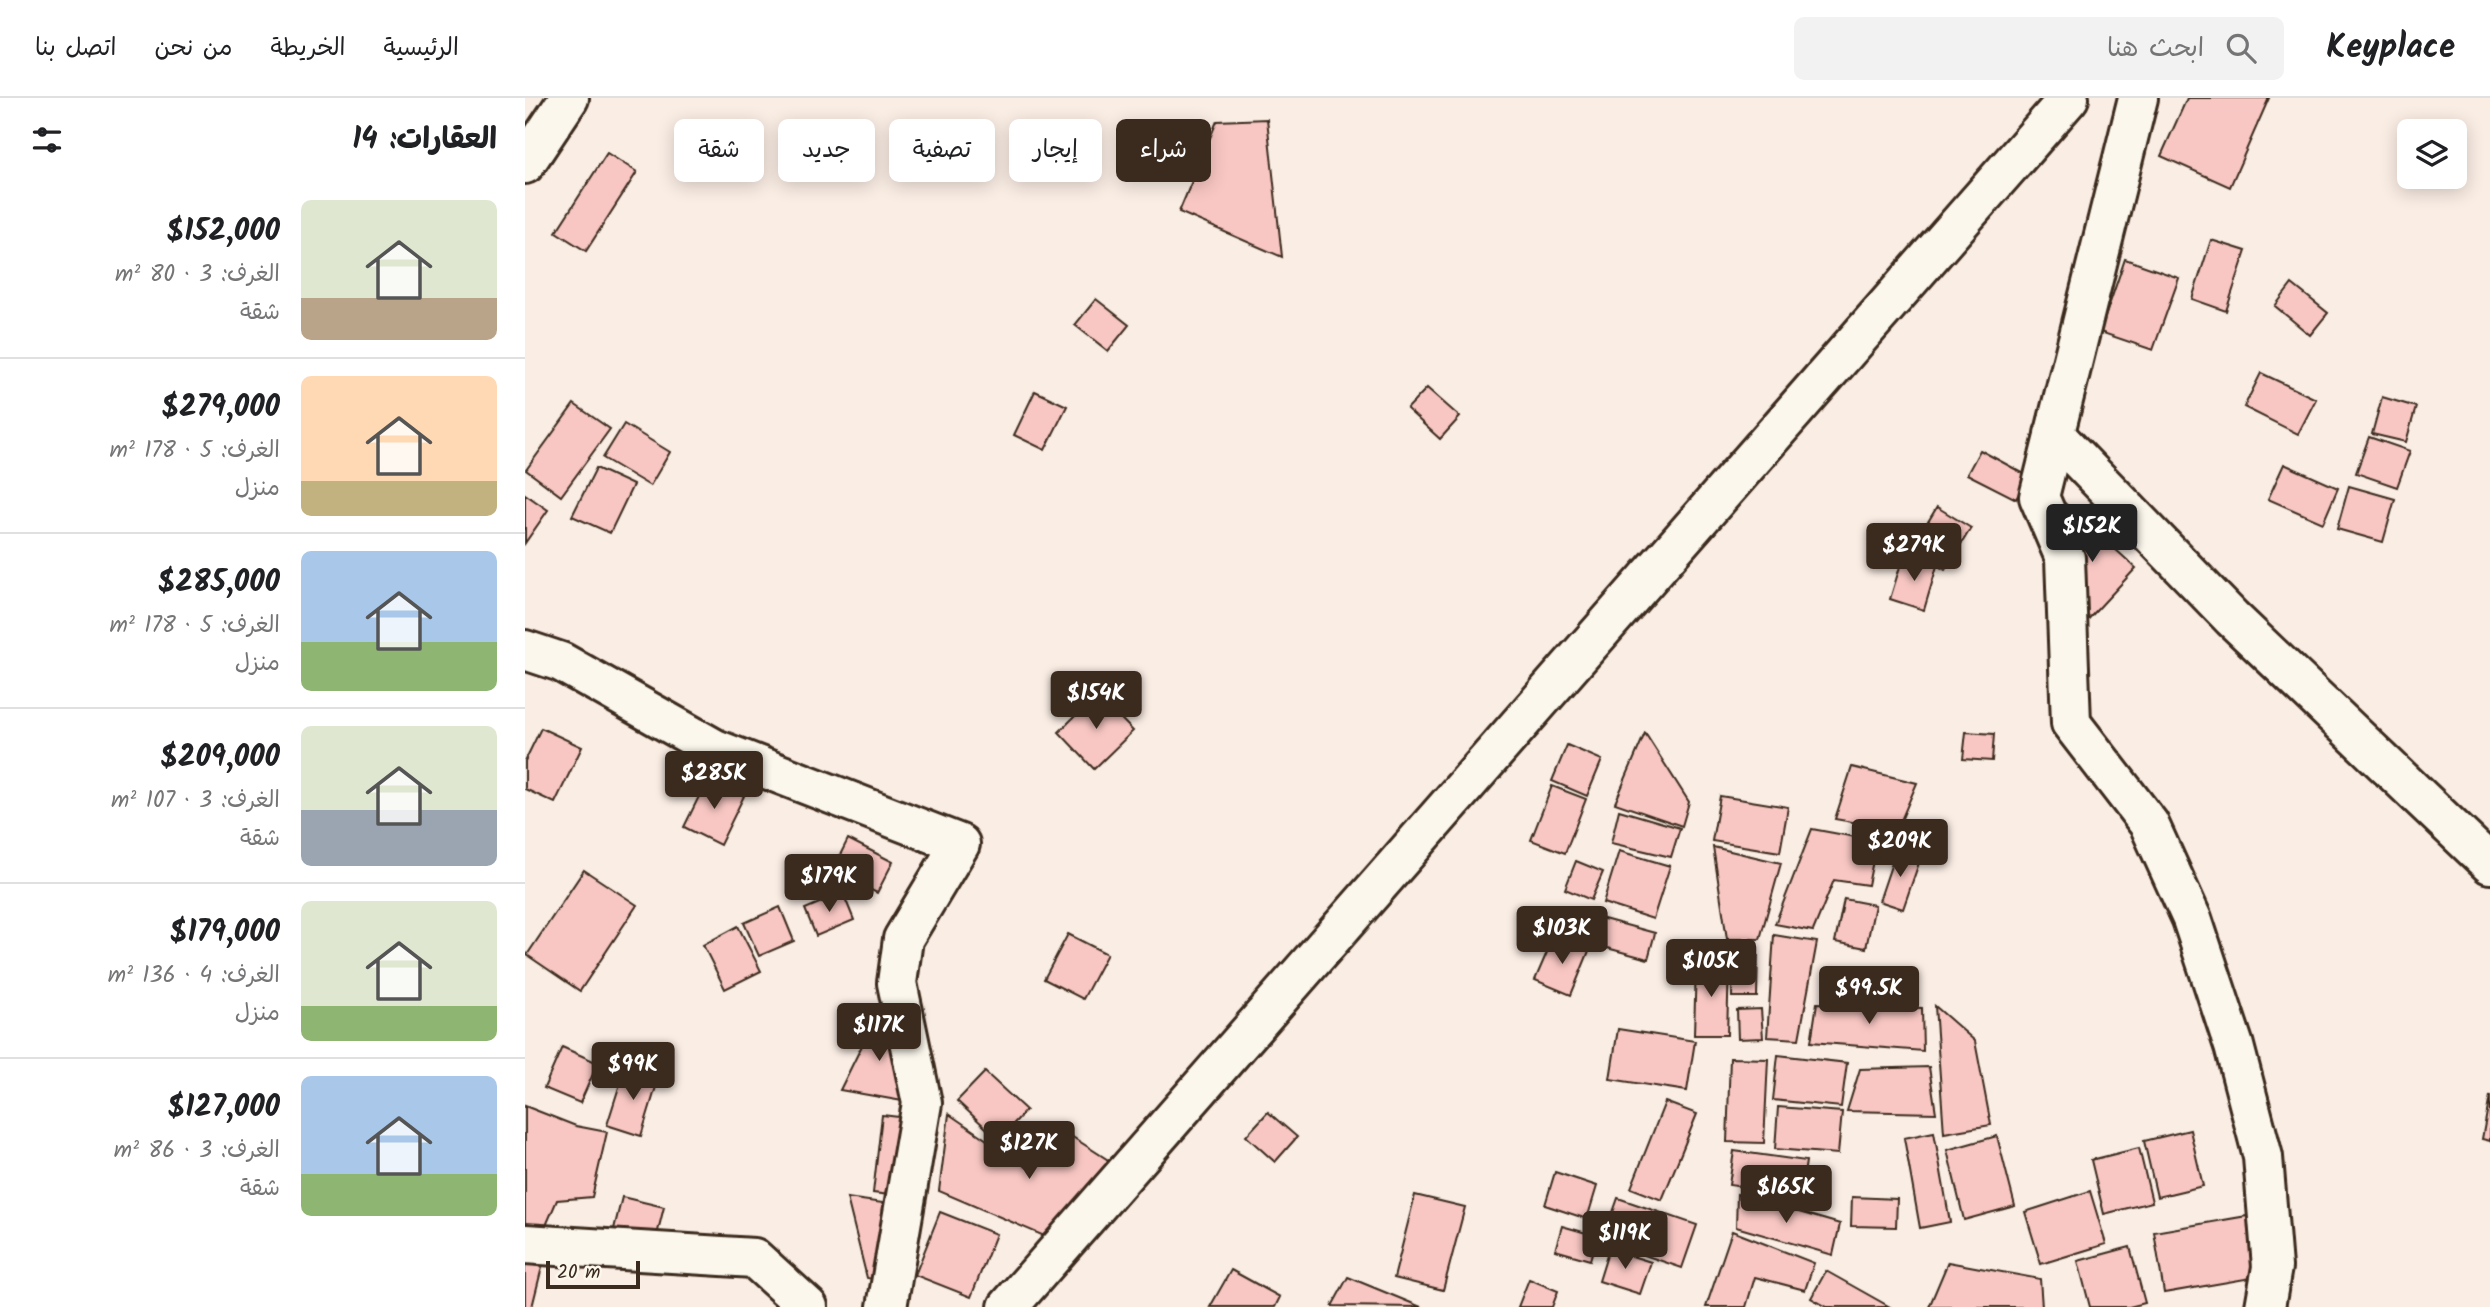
<!DOCTYPE html>
<html lang="ar">
<head>
<meta charset="utf-8">
<style>
	:root { --surface:#fff; --page:#f2f2f2; --text:#202124; --muted:#757577; --line:#e0e0e0; --accent:#3b2a1e }
	body { margin:0; font-family:Kalam,"Playpen Sans Arabic",sans-serif; background:var(--page); color:var(--text); direction:rtl; height:100vh; display:flex; flex-direction:column; font-size:26px; white-space:nowrap }
	* { box-sizing:border-box; margin:0 }
	p { font-size:23px; color:var(--muted) }
	.icon { flex:none; width:38px; height:38px; fill:none; stroke:currentColor; stroke-width:2; stroke-linecap:round; stroke-linejoin:round }
	.map { position:relative; flex:1; overflow:hidden; direction:ltr }
	.panel { display:flex; flex-direction:column; background:var(--surface); width:525px }
	.panel>* { flex:none }
	.top-card { position:absolute; left:21px; top:21px; width:665px; height:63px; direction:rtl; display:flex; gap:14px }
	.tools { position:absolute; left:1872px; top:21px; display:grid; gap:14px }
	.tools a { display:grid; place-items:center; width:70px; height:70px; border-radius:10px; background:var(--surface); box-shadow:0 4px 18px #0003; font-size:35px }
	.scale { position:absolute; left:21px; bottom:18px; width:94px; box-sizing:border-box; padding-left:7px; border:4px solid #3b2a1e; border-top:0; font-size:19px; line-height:24px; white-space:nowrap; color:#3b2a1e; -webkit-text-stroke:5px #fbf7ec; paint-order:stroke }
	.price { position:absolute; translate:-50% -60px; padding:0 16px; border-radius:7px; background:var(--accent); color:#fff; font-size:23px; line-height:46px; filter:drop-shadow(0 2px 4px #0008) }
	.price::after { content:''; position:absolute; left:50%; top:42px; width:21px; height:16px; margin-left:-10px; background:inherit; clip-path:polygon(0 0,100% 0,50% 100%) }
	.price.on { background:#222; color:#fff }
	ul { padding:0; list-style:none }
	li { display:flex; align-items:center; gap:21px; height:175px; padding:0 28px }
	li+li { border-top:2px solid var(--line) }
	li span { display:grid; place-items:center; flex:none; width:196px; height:140px; border-radius:10px; color:#555 }
	li>.icon { margin-inline-start:auto }
	span .icon { width:84px; height:84px; fill:#fffc; stroke-width:1 }
	li b { font-size:30px }
	h2 { display:flex; justify-content:space-between; align-items:center; height:84px; padding:0 28px; font-size:30px }
	.chip { padding:0 24px; border-radius:10px; background:var(--surface); box-shadow:0 4px 18px #0003; font-size:24px; line-height:63px }
	.chip.on { background:var(--accent); color:#fff }
	header { display:flex; align-items:center; gap:42px; box-sizing:border-box; height:98px; padding:0 35px; background:var(--surface); border-bottom:2px solid var(--line) }
	header strong { font-size:33px }
	nav { display:flex; gap:38px; margin-inline-start:auto; font-size:24px }
	.search { width:490px; height:63px; background:var(--page); display:flex; align-items:center; gap:18px; box-sizing:border-box; padding:0 24px; border-radius:10px; color:var(--muted); font-size:26px }
	main { display:flex; flex:1; min-height:0 }
	.map>svg:first-child { display:block }
</style>
</head>
<body>
<header>
<strong>Keyplace</strong>
<div class="search"><svg class="icon" aria-label="search" viewBox="0 0 24 24"><circle cx="10" cy="10" r="6"/><path d="M15 15l6 6"/></svg>ابحث هنا</div>
<nav><a>الرئيسية</a><a>الخريطة</a><a>من نحن</a><a>اتصل بنا</a></nav>
</header>
<main>
<div class="map">
<svg width="1965" height="1209" viewBox="0 0 1965 1209">
	<rect width="100%" height="100%" fill="#faede4"/>
	<filter id="ink" filterUnits="userSpaceOnUse"><feTurbulence type="fractalNoise" baseFrequency=".0143" numOctaves="2"/><feDisplacementMap in="SourceGraphic" scale="14" xChannelSelector="R" yChannelSelector="G"/><feConvolveMatrix kernelMatrix="1 2 1 2 8 2 1 2 1" color-interpolation-filters="sRGB"/></filter>
	<g filter="url(#ink)">
		<g fill="#f8c7c3" stroke="#3b2a1e" stroke-width="2">
			<polygon points="1662,0 1744,0 1705,89 1636,58"/>
			<polygon points="742,21 757,159 654,114 692,23"/>
			<polygon points="82,55 112,74 61,153 31,134"/>
			<polygon points="1686,142 1721,153 1701,213 1667,201"/>
			<polygon points="1600,161 1654,180 1628,252 1575,234"/>
			<polygon points="1767,186 1803,215 1785,237 1750,208"/>
			<polygon points="571,201 604,227 583,253 550,227"/>
			<polygon points="1736,275 1791,301 1773,336 1719,309"/>
			<polygon points="902,290 935,319 915,341 882,311"/>
			<polygon points="510,293 542,308 520,352 489,337"/>
			<polygon points="1857,299 1891,309 1881,344 1847,336"/>
			<polygon points="49,306 85,331 36,398 1,372"/>
			<polygon points="99,326 145,354 125,388 78,360"/>
			<polygon points="1844,339 1885,353 1872,389 1831,375"/>
			<polygon points="1455,352 1503,378 1491,401 1442,376"/>
			<polygon points="1759,366 1813,390 1798,425 1743,401"/>
			<polygon points="71,370 108,387 85,435 47,418"/>
			<polygon points="1824,388 1870,401 1858,444 1812,431"/>
			<polygon points="0,396 23,412 0,445"/>
			<polygon points="1533,399 1611,470 1557,528"/>
			<polygon points="1412,409 1446,430 1420,472 1386,452"/>
			<polygon points="1378,459 1412,468 1399,512 1365,501"/>
			<polygon points="572,596 608,633 569,671 534,634"/>
			<polygon points="16,630 57,649 30,705 0,691 0,663"/>
			<polygon points="1441,634 1469,636 1467,663 1438,661"/>
			<polygon points="1120,635 1164,704 1157,728 1090,705"/>
			<polygon points="1042,647 1077,662 1062,698 1027,683"/>
			<polygon points="1327,669 1392,685 1372,732 1310,721"/>
			<polygon points="183,680 219,698 195,747 159,729"/>
			<polygon points="1027,688 1061,701 1040,755 1006,742"/>
			<polygon points="1195,698 1263,709 1255,754 1187,743"/>
			<polygon points="1094,712 1155,730 1146,759 1086,745"/>
			<polygon points="1287,731 1352,743 1343,787 1309,782 1288,833 1250,826"/>
			<polygon points="323,741 368,764 352,795 307,773"/>
			<polygon points="1188,749 1256,765 1235,841 1202,841"/>
			<polygon points="1372,750 1396,759 1378,811 1354,803"/>
			<polygon points="1094,753 1145,768 1128,821 1078,805"/>
			<polygon points="1051,763 1078,774 1066,802 1040,791"/>
			<polygon points="59,772 112,807 55,893 2,857"/>
			<polygon points="318,795 329,822 291,838 280,811"/>
			<polygon points="1319,801 1350,807 1341,850 1310,844"/>
			<polygon points="255,809 269,843 234,858 219,825"/>
			<polygon points="1075,820 1130,835 1123,861 1067,846"/>
			<polygon points="213,828 236,873 200,891 178,847"/>
			<polygon points="543,836 582,856 558,901 519,881"/>
			<polygon points="1249,837 1292,844 1274,941 1242,939"/>
			<polygon points="1029,838 1064,853 1046,897 1010,882"/>
			<polygon points="1208,850 1233,850 1232,899 1207,899"/>
			<polygon points="1171,864 1204,865 1202,937 1169,937"/>
			<polygon points="1292,905 1397,910 1398,953 1286,944"/>
			<polygon points="1410,908 1450,943 1466,1027 1419,1035"/>
			<polygon points="1236,911 1238,940 1213,941 1212,912"/>
			<polygon points="367,912 383,1004 315,992 353,915"/>
			<polygon points="1093,931 1170,943 1162,993 1085,981"/>
			<polygon points="37,949 73,965 55,1005 19,990"/>
			<polygon points="1253,957 1322,965 1316,1009 1248,1002"/>
			<polygon points="1205,960 1243,961 1239,1045 1202,1044"/>
			<polygon points="1404,969 1411,1015 1322,1013 1335,971"/>
			<polygon points="100,970 134,979 116,1038 82,1027"/>
			<polygon points="460,974 501,1012 474,1042 432,1003"/>
			<polygon points="1965,998 1965,1043 1957,1041"/>
			<polygon points="1140,1004 1172,1016 1137,1102 1106,1090"/>
			<polygon points="0,1008 51,1028 82,1034 67,1099 32,1102 14,1144 0,1137"/>
			<polygon points="1253,1009 1317,1014 1313,1056 1250,1051"/>
			<polygon points="743,1014 772,1039 750,1064 721,1038"/>
			<polygon points="424,1016 503,1070 535,1031 605,1076 538,1146 414,1093"/>
			<polygon points="357,1017 399,1022 391,1100 348,1095"/>
			<polygon points="1665,1032 1678,1088 1632,1099 1619,1043"/>
			<polygon points="1409,1034 1425,1124 1395,1130 1379,1040"/>
			<polygon points="1472,1038 1490,1108 1439,1122 1422,1052"/>
			<polygon points="1614,1050 1627,1104 1579,1116 1566,1062"/>
			<polygon points="1209,1053 1281,1063 1276,1097 1204,1087"/>
			<polygon points="1030,1074 1072,1088 1062,1121 1020,1107"/>
			<polygon points="1565,1093 1581,1146 1516,1166 1500,1114"/>
			<polygon points="1212,1096 1315,1126 1308,1157 1211,1129"/>
			<polygon points="890,1097 940,1109 918,1192 869,1180"/>
			<polygon points="97,1099 139,1109 131,1141 89,1131"/>
			<polygon points="1327,1099 1372,1101 1371,1129 1326,1128"/>
			<polygon points="322,1100 394,1110 382,1187 342,1180"/>
			<polygon points="1093,1100 1172,1127 1157,1170 1078,1143"/>
			<polygon points="415,1114 471,1136 446,1199 390,1177"/>
			<polygon points="1722,1118 1732,1179 1639,1195 1629,1134"/>
			<polygon points="1037,1128 1072,1138 1065,1162 1030,1152"/>
			<polygon points="1207,1133 1289,1165 1280,1192 1230,1179 1221,1209 1181,1209"/>
			<polygon points="1605,1149 1620,1205 1604,1209 1565,1209 1553,1163"/>
			<polygon points="1084,1151 1126,1164 1115,1196 1074,1183"/>
			<polygon points="1423,1164 1515,1181 1517,1209 1404,1209"/>
			<polygon points="0,1165 17,1169 7,1209 0,1209"/>
			<polygon points="706,1172 755,1199 750,1209 685,1209"/>
			<polygon points="1301,1173 1365,1209 1302,1209 1286,1200"/>
			<polygon points="823,1179 896,1209 807,1208"/>
			<polygon points="1004,1181 1033,1193 1027,1209 993,1209"/>
		</g>
		<g fill="none" stroke-linecap="round" stroke-linejoin="round">
			<g stroke="#3b2a1e" stroke-width="44">
				<g id="minor">
					<polyline points="1613,0 1514,399 1540,460 1546,625 1624,726 1667,821 1709,948 1738,1059 1747,1169 1740,1209"/>
					<polyline points="1529,336 1707,520 1965,766"/>
					<polyline points="0,552 36,564 190,651 435,746 378,841 372,885 397,1005 362,1209"/>
					<polyline points="0,1146 229,1160 283,1209"/>
					<polyline points="483,1209 1544,0"/>
				</g>
			</g>
			<g stroke="#3b2a1e" stroke-width="44">
				<polyline id="major" points="0,66 44,0"/>
			</g>
			<use href="#minor" stroke="#fbf7ec" stroke-width="38"/>
			<use href="#major" stroke="#fbf7ec" stroke-width="38"/>
		</g>
	</g>
</svg>
<div class="tools">
<a><svg class="icon" aria-label="layers" viewBox="0 0 24 24"><path d="M12 4l9 5-9 5-9-5zM3 14l9 5 9-5"/></svg></a>
</div>
<div class="scale">20 m</div>
<b class="price on" style="left:1567px;top:466px">$152K</b>
<b class="price" style="left:1389px;top:485px">$279K</b>
<b class="price" style="left:571px;top:633px">$154K</b>
<b class="price" style="left:189px;top:713px">$285K</b>
<b class="price" style="left:1375px;top:781px">$209K</b>
<b class="price" style="left:304px;top:816px">$179K</b>
<b class="price" style="left:1037px;top:868px">$103K</b>
<b class="price" style="left:1186px;top:901px">$105K</b>
<b class="price" style="left:1344px;top:928px">$99.5K</b>
<b class="price" style="left:354px;top:965px">$117K</b>
<b class="price" style="left:108px;top:1004px">$99K</b>
<b class="price" style="left:504px;top:1083px">$127K</b>
<b class="price" style="left:1261px;top:1127px">$165K</b>
<b class="price" style="left:1100px;top:1173px">$119K</b>
<div class="top-card">
<a class="chip on">شراء</a>
<a class="chip">إيجار</a>
<a class="chip">تصفية</a>
<a class="chip">جديد</a>
<a class="chip">شقة</a>
</div>
</div>
<section class="panel">
<h2>العقارات: 14<svg class="icon" aria-label="filters" viewBox="0 0 24 24"><path d="M4 7h16M4 17h16"/><circle cx="9" cy="7" r="2"/><circle cx="15" cy="17" r="2"/></svg></h2>
<ul>
<li><span style="background:linear-gradient(#dfe7d0 70%,#b9a48a 0)"><svg class="icon" aria-label="home" viewBox="0 0 24 24"><path d="M3 11l9-7 9 7M6 9v11h12V9"/></svg></span><div><b>$152,000</b><p>الغرف: 3 · 80 m²</p><p>شقة</p></div></li>
<li><span style="background:linear-gradient(#ffd9b3 75%,#c2b280 0)"><svg class="icon" aria-label="home" viewBox="0 0 24 24"><path d="M3 11l9-7 9 7M6 9v11h12V9"/></svg></span><div><b>$279,000</b><p>الغرف: 5 · 178 m²</p><p>منزل</p></div></li>
<li><span style="background:linear-gradient(#a9c7e8 65%,#8fb573 0)"><svg class="icon" aria-label="home" viewBox="0 0 24 24"><path d="M3 11l9-7 9 7M6 9v11h12V9"/></svg></span><div><b>$285,000</b><p>الغرف: 5 · 178 m²</p><p>منزل</p></div></li>
<li><span style="background:linear-gradient(#dfe7d0 60%,#9aa5b1 0)"><svg class="icon" aria-label="home" viewBox="0 0 24 24"><path d="M3 11l9-7 9 7M6 9v11h12V9"/></svg></span><div><b>$209,000</b><p>الغرف: 3 · 107 m²</p><p>شقة</p></div></li>
<li><span style="background:linear-gradient(#dfe7d0 75%,#8fb573 0)"><svg class="icon" aria-label="home" viewBox="0 0 24 24"><path d="M3 11l9-7 9 7M6 9v11h12V9"/></svg></span><div><b>$179,000</b><p>الغرف: 4 · 136 m²</p><p>منزل</p></div></li>
<li><span style="background:linear-gradient(#a9c7e8 70%,#8fb573 0)"><svg class="icon" aria-label="home" viewBox="0 0 24 24"><path d="M3 11l9-7 9 7M6 9v11h12V9"/></svg></span><div><b>$127,000</b><p>الغرف: 3 · 86 m²</p><p>شقة</p></div></li>
</ul>
</section>
</main>
</body>
</html>
